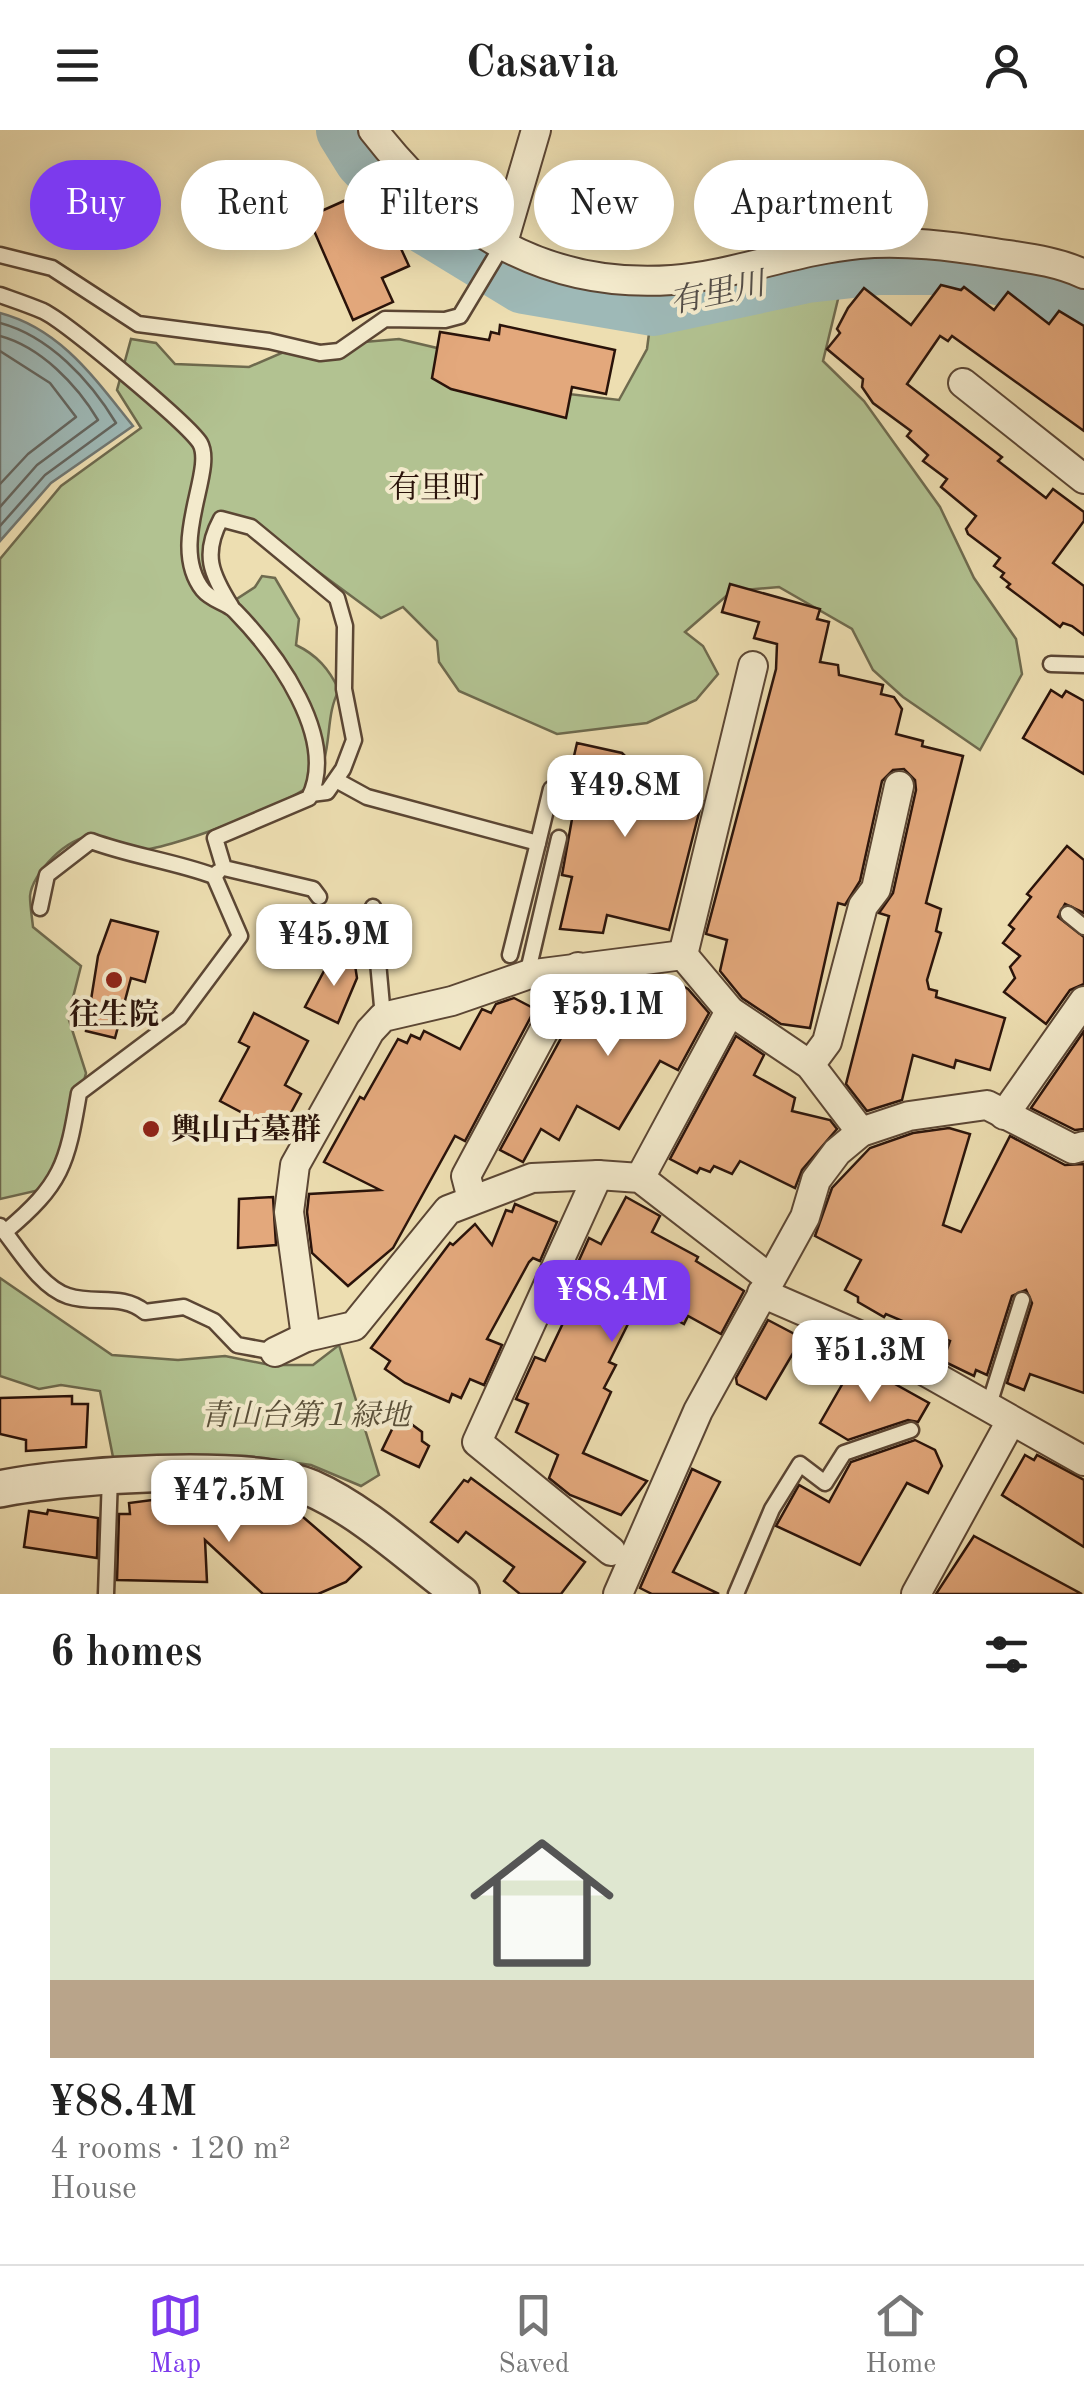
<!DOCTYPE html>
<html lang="en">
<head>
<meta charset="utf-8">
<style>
	:root { --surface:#fff; --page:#f2f2f2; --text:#222; --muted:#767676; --line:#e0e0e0; --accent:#7c3aed }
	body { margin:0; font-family:"Old Standard TT","Noto Serif JP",serif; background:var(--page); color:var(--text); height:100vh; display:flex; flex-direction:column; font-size:38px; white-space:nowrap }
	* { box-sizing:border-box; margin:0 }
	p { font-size:32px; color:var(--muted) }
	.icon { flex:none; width:55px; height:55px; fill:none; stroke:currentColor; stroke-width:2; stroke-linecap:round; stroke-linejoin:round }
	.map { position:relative; height:1464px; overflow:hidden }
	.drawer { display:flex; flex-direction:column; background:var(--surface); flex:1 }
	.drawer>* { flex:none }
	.banner { position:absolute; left:30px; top:30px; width:1025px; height:90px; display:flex; gap:20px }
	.price { position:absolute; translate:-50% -85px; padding:0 22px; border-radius:20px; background:#fff; color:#222; font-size:32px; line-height:65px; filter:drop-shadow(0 2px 5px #0008) }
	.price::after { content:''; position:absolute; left:50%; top:60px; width:30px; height:22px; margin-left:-15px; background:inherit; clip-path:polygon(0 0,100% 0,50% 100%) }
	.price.selected { background:var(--accent); color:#fff }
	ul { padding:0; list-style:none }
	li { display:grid; align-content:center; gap:20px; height:530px; padding:0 50px }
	li span { display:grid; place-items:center; height:310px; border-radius:0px; color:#555 }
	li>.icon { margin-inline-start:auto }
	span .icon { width:180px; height:180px; fill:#fffc; stroke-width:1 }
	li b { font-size:42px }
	h2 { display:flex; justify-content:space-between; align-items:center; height:120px; padding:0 50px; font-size:42px }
	.chip { padding:0 35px; border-radius:45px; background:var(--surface); box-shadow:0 5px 25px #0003; font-size:35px; line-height:90px }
	.chip.selected { background:var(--accent); color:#fff }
	header { display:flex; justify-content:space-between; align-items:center; height:130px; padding:0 50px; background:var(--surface); font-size:45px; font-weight:800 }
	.dock { display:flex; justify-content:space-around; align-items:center; height:140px; border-top:2px solid var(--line); background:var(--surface); font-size:28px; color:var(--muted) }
	.dock a { display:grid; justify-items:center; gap:5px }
	.dock .selected { color:var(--accent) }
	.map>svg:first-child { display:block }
</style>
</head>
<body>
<header><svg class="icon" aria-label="menu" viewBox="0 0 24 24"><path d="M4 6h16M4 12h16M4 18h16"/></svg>Casavia<svg class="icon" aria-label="person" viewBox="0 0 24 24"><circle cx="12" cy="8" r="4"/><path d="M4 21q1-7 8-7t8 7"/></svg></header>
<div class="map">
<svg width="1084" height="1464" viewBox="0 0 1084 1464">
	<rect width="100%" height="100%" fill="#eddeb1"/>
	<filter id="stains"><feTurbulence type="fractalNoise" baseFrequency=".002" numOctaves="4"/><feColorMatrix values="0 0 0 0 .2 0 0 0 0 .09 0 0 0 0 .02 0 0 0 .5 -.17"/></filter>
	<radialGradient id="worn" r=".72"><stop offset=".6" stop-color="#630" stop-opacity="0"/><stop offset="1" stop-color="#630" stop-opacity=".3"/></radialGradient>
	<g fill="#b2c291" stroke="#6e6a4e" stroke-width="2.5">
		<path d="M 830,153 L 839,165 L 823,231 L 864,271 L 940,377 L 974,448 L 1016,509 L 1022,544 L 980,620 L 903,567 L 873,540 L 852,499 L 779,457 L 732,461 L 685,502 L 703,516 L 718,544 L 696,570 L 647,593 L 557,604 L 459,561 L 439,532 L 437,511 L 403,477 L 381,488 L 251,392 L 212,397 C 201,428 200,456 235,470 L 255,457 L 262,446 L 275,448 L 299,489 L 296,515 C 317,525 329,539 339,560 C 323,589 335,626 312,653 C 296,672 161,723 136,720 C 121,719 107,706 93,706 C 68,706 32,743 30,766 C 30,776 32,787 33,797 L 81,836 L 68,887 L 86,943 L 64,1025 L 44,1059 L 0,1069 L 0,429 L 61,356 L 141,298 L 117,260 L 131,209 L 156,213 L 175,234 L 249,237 L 293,218 L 399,209 L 437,218 L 477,253 L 619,270 L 647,219 L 651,188 L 705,185 Z"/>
		<polygon points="0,1148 112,1225 178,1230 225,1226 270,1235 313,1235 339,1215 379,1345 361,1356 311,1335 247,1326 113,1327 100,1261 61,1255 39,1259 0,1246"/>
	</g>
	<path fill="#9eb9b7" stroke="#707772" stroke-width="2.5" d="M 0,183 C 61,199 95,249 133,296 L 51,353 L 0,411 Z"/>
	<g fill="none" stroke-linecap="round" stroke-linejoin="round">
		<g stroke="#646660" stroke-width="2.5">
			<path d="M 0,193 C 49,206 90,250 116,293 L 45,345 L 0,396"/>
			<path d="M 0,206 C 41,217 77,255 98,290 L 37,335 L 0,377"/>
			<polyline points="0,221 50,253 76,287 28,324 0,354"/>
		</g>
		<polyline stroke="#9eb9b7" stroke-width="60" points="346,0 364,29 427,95 524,154 653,176 807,143 879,135 959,135 1025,152 1084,176"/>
	</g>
	<g fill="#e3a87c" stroke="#2a130a" stroke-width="2.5">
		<polygon points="373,58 409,136 382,148 393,172 353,190 308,87"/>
		<polygon points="941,155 961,160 964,157 994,180 1008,162 1049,194 1059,181 1084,196 1084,301 952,206 948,211 940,206 907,254 1002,327 998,331 1046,368 1053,359 1084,382 1084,391 1053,433 1084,456 1084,505 1072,496 1063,493 1060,497 1007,457 1010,454 1001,447 1004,443 994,436 1000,428 968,404 966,399 976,386 941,357 947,349 923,331 928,325 907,306 911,301 873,273 862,257 863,249 827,219 840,203 837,199 848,178 864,158 911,195"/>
		<polygon points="500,195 615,220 606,264 572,257 566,288 451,259 432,248 440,202 489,210 491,202 499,204"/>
		<polygon points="730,454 820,479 817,489 829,492 820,532 838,535 839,545 883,555 881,564 894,567 902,579 896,604 923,611 922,616 963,626 926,773 941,779 936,801 941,803 927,850 929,859 937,861 936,867 1005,888 990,940 956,930 954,938 913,925 902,970 867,981 846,954 889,786 879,783 893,763 916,660 915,650 904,639 893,640 882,651 860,751 845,775 838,773 810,898 781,894 742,868 720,841 727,810 706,804 776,539 777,514 754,508 759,492 722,482"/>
		<polygon points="1051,560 1062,567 1066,561 1084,571 1084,644 1023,608"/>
		<polygon points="577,613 622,623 630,631 686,642 683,667 702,671 669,800 607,785 603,803 560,799 572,747 562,745 572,689 560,687"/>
		<polygon points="1067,716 1084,730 1084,783 1065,774 1058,787 1084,807 1084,854 1070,860 1046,894 1004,862 1015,848 1010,837 1020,826 1003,813 1014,799 1009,795 1031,767 1027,764"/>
		<polygon points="111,790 158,802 145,852 131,848 115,908 86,901 98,826"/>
		<polygon points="333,824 355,835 357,848 338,893 305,877"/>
		<polygon points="663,845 688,859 709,883 678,940 660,931 619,999 577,976 559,1010 541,999 523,1032 500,1020 590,855 633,878 650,847"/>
		<polygon points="514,868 535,879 465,1011 455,1006 393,1118 348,1156 312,1123 307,1082 309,1064 380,1060 324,1032 360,967 364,969 398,909 407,913 411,905 420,909 424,901 460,919 482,879 491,883 496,874"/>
		<polygon points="254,883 308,911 285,955 301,964 280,1003 220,971 249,917 239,912"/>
		<polygon points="1084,901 1084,999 1075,1000 1031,978"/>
		<polygon points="736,906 764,925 754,945 795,968 792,981 830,990 837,999 802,1040 795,1058 740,1031 732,1044 714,1036 710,1042 700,1038 697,1043 670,1029"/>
		<polygon points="949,998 970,1004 943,1095 961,1102 1010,1006 1065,1035 1084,1034 1084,1263 1030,1244 1024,1260 1007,1253 1032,1173 1026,1160 1012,1166 987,1245 976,1240 974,1246 943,1231 950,1211 886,1184 884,1187 858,1172 858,1167 845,1160 861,1130 815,1106 832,1058 870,1018 913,1003"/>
		<polygon points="273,1067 276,1115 238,1118 239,1069"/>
		<polygon points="626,1067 660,1086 652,1102 698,1127 696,1131 744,1161 721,1204 688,1186 684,1194 640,1170 609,1232 616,1235 604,1258 611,1262 583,1323 647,1351 621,1385 570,1365 549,1348 558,1325 516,1302 528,1274 516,1269 535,1227 545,1231 583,1151 572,1146 589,1108 601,1114"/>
		<polygon points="515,1074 557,1092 540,1131 533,1128 529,1132 487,1209 502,1215 484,1255 470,1249 461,1268 452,1264 449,1272 405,1253 385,1239 390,1231 371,1218 450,1113 453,1115 475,1094 492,1115 506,1080 512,1082"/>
		<polygon points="768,1190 802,1208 766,1269 737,1254 736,1248"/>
		<polygon points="859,1234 929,1273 918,1292 908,1290 848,1310 820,1293 851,1239 854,1241"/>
		<polygon points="72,1266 72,1274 88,1274 86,1317 26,1321 26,1310 0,1304 0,1268"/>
		<polygon points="399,1285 422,1302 422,1311 429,1316 419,1337 382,1320"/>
		<polygon points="915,1310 935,1320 942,1336 928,1363 907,1353 860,1435 776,1396 799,1355 829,1372 851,1332"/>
		<polygon points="1025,1325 1034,1330 1037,1325 1084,1350 1084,1417 1002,1365"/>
		<polygon points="692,1339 720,1352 673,1442 719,1464 652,1464 640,1458"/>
		<polygon points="471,1348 585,1432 561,1464 520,1464 504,1451 514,1437 466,1402 458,1412 431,1392 464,1350 468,1352"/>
		<polygon points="160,1369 265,1370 277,1381 288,1374 361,1437 346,1452 318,1464 263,1464 205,1410 207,1452 117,1450 119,1384 130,1384 129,1373"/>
		<polygon points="48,1380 98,1388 97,1428 24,1417 29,1381 47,1384"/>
		<polygon points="974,1406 1082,1464 936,1464"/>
	</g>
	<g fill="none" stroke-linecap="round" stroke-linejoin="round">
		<g stroke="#5b4634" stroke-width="19">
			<g id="service">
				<polyline points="0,125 52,138 138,194 269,211 320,223 339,221 385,189 445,190 460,186 502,116"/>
				<path d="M 0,165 C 14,170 29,175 43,181 C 66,192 187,293 200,313 C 216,341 167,414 203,460 C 212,471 226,472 235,481 C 276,523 339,608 309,668 L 215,708 L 224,738 L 313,759 L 319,767"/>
				<path d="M 231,476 C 211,444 202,424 221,389 L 251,397 L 337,468 L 345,496 L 344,559 L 354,610 L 343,639 L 327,662 L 311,664"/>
				<polyline points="1051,534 1084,535"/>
				<polyline points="336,650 367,667 538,713 551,659"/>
				<polyline points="373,777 383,887"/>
				<path d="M 40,778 L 47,745 L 91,711 C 131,726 173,731 214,746 L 218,742"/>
				<polyline points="1068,784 1084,797"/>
				<polyline points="510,825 538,713"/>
				<polyline points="527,845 559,708"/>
				<path d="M 0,1096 C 18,1118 40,1157 68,1166 C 95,1175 122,1163 145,1182 L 184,1177 L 214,1191 L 237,1215 L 275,1222"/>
				<path d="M 5,1102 C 62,1054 67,1035 79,963 L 179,888 L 240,806 L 214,746"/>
				<polyline points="988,1278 1022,1170"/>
				<polyline points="106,1464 110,1346"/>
				<polyline points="736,1464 772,1379 800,1334 825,1353 844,1323 911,1300"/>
			</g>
		</g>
		<g stroke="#5b4634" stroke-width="32">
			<g id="minor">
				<path d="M 373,0 C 449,98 543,159 672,150 C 735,145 796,120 859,114 C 904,110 951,116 995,123 C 1026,128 1056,131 1084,144"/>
				<polyline points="502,116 536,0"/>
				<polyline points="963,253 1084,349"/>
				<polyline points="683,825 753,536"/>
				<polyline points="810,935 827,912 863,776 876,759 899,656"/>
				<polyline points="1004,985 1084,871"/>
				<polyline points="598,1045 477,1312 611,1421"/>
				<polyline points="640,1048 730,881"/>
				<polyline points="472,1069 466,1046 578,837"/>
				<polyline points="762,1163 870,1210 1084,1331"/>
				<polyline points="306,1207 289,1082 295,1035 370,901 383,887 452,871 527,845 683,825 730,881 810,935 861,1002"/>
				<polyline points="275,1222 306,1207 354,1196 448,1080 532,1048 598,1045 640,1048 768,1147"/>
				<polyline points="618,1464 698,1281 805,1087 816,1050 837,1022 861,1002 909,986 987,975 1073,1019 1084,1016"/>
				<polyline points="916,1464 1011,1291"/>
			</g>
		</g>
		<g stroke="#5b4634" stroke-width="40">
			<path id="tertiary" d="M 0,1359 C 64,1345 253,1332 311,1358 C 365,1382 414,1429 461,1464"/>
		</g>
		<use href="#service" stroke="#f3eacc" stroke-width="14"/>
		<use href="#minor" stroke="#f3eacc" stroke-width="28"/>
		<use href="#tertiary" stroke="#f3eacc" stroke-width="35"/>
	</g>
	<g fill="#8f2418" stroke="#f3eacc" stroke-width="4">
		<circle cx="114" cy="850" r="10"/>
		<circle cx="151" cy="999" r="10"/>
	</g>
	<g text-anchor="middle" stroke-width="8" stroke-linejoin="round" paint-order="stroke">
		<g font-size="30" font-weight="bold" fill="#2a130a" stroke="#f3eacc">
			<text x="114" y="894">往生院</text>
			<text x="171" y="1009" text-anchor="start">輿山古墓群</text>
		</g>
		<g font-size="30" font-style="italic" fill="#5a5039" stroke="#f3eacc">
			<text x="305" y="1295">青山台第１緑地</text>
		</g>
		<g font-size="32" font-style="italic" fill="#534d47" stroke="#f3eacc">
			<text transform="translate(717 162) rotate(-12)" y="11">有里川</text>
		</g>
		<g font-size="32" fill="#2a130a" stroke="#f3eacc">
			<text x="436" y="368">有里町</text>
		</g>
	</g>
	<rect width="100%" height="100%" filter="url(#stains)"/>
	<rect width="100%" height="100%" fill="url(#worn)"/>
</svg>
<b class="price" style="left:625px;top:710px">¥49.8M</b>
<b class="price" style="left:334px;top:859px">¥45.9M</b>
<b class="price" style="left:608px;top:929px">¥59.1M</b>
<b class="price selected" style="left:612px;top:1215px">¥88.4M</b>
<b class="price" style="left:870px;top:1275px">¥51.3M</b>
<b class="price" style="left:229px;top:1415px">¥47.5M</b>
<div class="banner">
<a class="chip selected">Buy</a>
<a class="chip">Rent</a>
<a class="chip">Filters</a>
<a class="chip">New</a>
<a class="chip">Apartment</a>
</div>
</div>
<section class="drawer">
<h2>6 homes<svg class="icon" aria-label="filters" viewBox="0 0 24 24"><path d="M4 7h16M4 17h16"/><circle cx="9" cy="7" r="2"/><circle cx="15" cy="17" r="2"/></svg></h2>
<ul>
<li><span style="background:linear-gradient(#dfe7d0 75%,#b9a48a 0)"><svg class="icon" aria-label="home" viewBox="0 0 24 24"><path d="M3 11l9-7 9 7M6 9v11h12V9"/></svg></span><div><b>¥88.4M</b><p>4 rooms · 120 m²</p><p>House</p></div></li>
</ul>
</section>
<nav class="dock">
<a class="selected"><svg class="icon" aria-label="map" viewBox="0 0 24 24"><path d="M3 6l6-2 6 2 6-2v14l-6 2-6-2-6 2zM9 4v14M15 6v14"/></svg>Map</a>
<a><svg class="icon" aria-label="saved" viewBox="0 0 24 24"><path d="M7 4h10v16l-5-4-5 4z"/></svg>Saved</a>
<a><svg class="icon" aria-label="home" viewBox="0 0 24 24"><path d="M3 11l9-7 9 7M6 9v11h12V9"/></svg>Home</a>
</nav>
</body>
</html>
